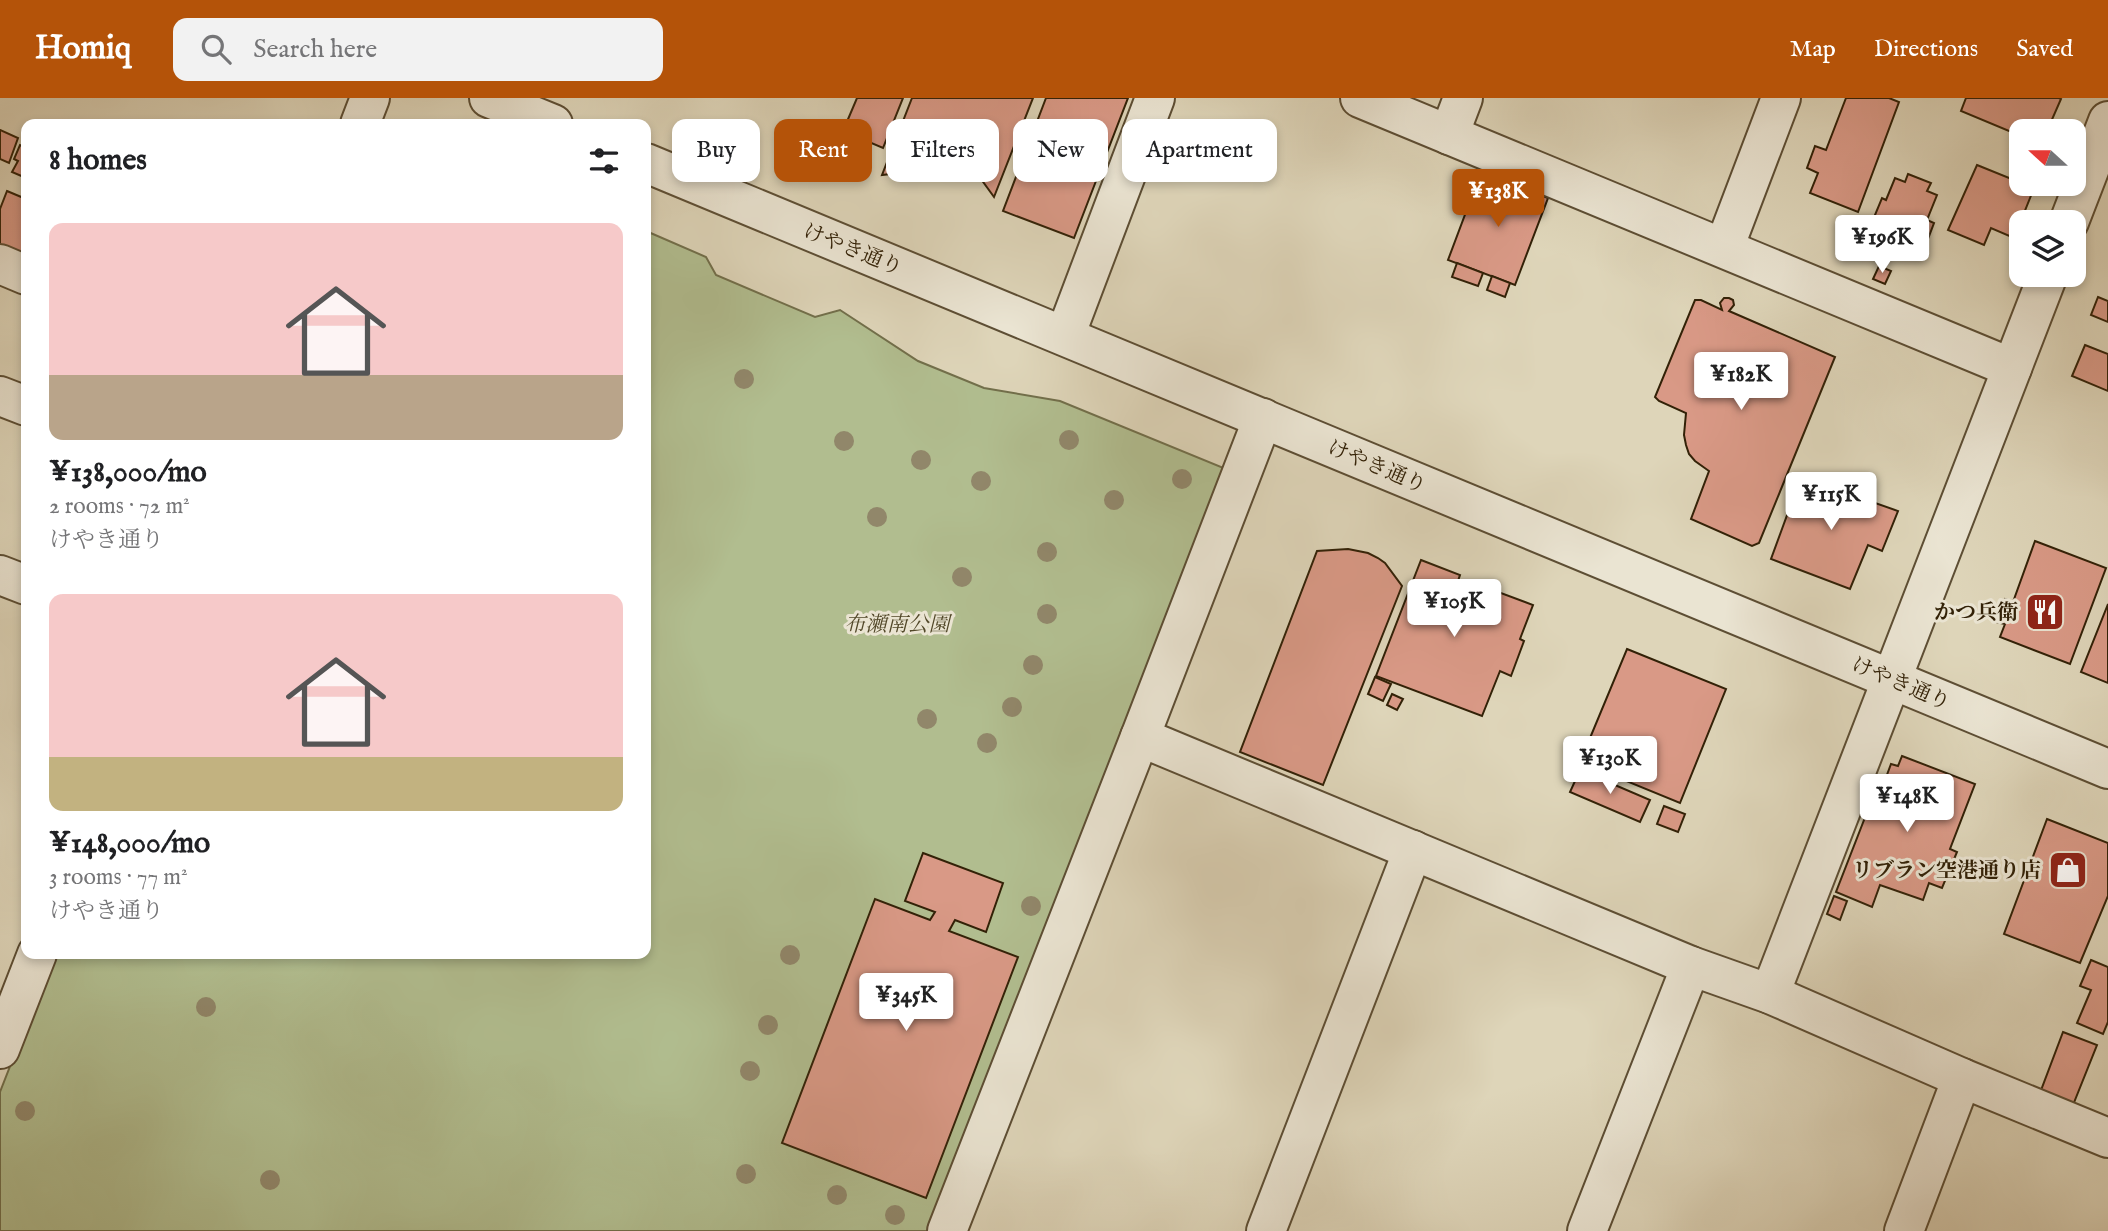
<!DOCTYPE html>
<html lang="en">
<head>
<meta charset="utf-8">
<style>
	:root { --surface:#fff; --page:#f2f2f2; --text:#202124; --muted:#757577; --accent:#b45309 }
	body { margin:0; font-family:"IM FELL English","Noto Serif JP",serif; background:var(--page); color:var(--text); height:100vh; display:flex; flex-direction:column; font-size:26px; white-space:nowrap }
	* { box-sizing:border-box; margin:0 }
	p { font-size:23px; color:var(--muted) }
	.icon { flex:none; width:38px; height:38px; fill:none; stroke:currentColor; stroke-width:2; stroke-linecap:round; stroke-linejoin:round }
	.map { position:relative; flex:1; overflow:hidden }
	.sheet { position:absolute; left:21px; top:21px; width:630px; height:840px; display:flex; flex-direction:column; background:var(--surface); border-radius:14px; box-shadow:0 4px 10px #0003 }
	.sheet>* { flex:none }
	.banner { position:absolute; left:672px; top:21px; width:665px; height:63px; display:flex; gap:14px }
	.needle { width:46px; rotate:291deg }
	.buttons { position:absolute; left:2009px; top:21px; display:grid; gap:14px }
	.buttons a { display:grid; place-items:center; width:77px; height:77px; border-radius:14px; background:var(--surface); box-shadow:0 4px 10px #0003; font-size:35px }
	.price { position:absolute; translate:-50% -60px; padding:0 16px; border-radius:7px; background:#fff; color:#222; font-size:23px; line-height:46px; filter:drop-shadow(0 2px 4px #0008) }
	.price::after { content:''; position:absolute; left:50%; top:42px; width:21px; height:16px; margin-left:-10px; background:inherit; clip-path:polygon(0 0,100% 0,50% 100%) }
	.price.on { background:var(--accent); color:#fff }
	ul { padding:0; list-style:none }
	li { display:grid; align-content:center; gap:14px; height:371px; padding:0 28px }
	li span { display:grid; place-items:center; height:217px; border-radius:14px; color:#555 }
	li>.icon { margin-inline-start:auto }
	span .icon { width:126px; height:126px; fill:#fffc; stroke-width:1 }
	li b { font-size:30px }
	h2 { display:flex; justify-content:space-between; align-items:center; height:84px; padding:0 28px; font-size:30px }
	.chip { padding:0 24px; border-radius:14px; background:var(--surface); box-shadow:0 4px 10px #0003; font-size:24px; line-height:63px }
	.chip.on { background:var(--accent); color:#fff }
	header { display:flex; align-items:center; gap:42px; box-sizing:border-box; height:98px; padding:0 35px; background:var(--accent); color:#fff }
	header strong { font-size:33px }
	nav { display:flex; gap:38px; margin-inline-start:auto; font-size:24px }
	.search { width:490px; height:63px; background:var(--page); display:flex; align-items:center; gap:18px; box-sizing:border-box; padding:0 24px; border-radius:14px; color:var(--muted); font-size:26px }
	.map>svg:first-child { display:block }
</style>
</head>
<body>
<header>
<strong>Homiq</strong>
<div class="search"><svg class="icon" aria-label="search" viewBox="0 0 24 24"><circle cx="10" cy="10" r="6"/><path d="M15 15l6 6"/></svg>Search here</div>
<nav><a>Map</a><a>Directions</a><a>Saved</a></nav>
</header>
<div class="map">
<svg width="2108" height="1133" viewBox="0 0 2108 1133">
	<rect width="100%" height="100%" fill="#ded5b9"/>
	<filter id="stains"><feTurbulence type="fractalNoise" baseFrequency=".00286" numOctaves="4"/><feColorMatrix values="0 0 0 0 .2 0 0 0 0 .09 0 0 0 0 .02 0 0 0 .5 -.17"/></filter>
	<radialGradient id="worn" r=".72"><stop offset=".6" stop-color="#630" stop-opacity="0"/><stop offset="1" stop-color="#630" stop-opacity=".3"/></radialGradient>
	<polygon fill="#b1bd8f" stroke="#726f4b" stroke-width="2" points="646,133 706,159 716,177 815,219 840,212 918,263 984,290 1060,303 1226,371 928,1133 0,1133 0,994 54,856 646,856"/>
	<g fill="#d99986" stroke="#322107" stroke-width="2">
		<polygon points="857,0 903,0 883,50 843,33"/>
		<polygon points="912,0 1033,0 994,99 976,74 980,64 968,65 949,36 947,41 927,45 916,73 882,77"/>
		<polygon points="1046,0 1128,0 1074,140 1003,113"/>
		<polygon points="1846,0 1889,0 1899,4 1858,114 1810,95 1818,75 1807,70 1815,48 1826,52"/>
		<polygon points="1966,0 2059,0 2061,1 2047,33 2021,33 2021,38 1961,13"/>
		<polygon points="0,32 18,40 9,65 0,61"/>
		<polygon points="26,43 26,80 12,74 18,63 14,61 20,47 24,49"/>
		<polygon points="1977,67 2034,90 2014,140 1991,130 1984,147 1948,132"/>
		<polygon points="1481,74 1548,100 1515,187 1448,162"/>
		<polygon points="1908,76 1931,85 1927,93 1937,97 1927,122 1934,125 1926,146 1920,143 1917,152 1907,148 1902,161 1877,152 1883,135 1870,129 1882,100 1886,102 1895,80 1905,84"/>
		<polygon points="7,93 26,101 26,151 23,159 0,150 0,111"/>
		<polygon points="1867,130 1878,134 1868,158 1857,154"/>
		<polygon points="1457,165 1483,175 1478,188 1452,179"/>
		<polygon points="1879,168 1891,173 1885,186 1873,181"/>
		<polygon points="1492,178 1510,185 1505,199 1487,192"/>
		<polygon points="2098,199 2108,203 2108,224 2091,217"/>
		<polygon points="1724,200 1729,200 1733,202 1734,207 1729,213 1835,259 1759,445 1752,448 1691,421 1709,373 1695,363 1689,356 1686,347 1684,337 1686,315 1659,303 1655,299 1695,202 1701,202 1722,212 1720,205"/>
		<polygon points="2085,247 2108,256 2108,293 2072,278"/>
		<polygon points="1801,379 1898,413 1882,453 1868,447 1850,491 1771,461"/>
		<polygon points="2035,443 2106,470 2070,566 2000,539 2005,526 1996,524 2005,501 2013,504"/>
		<polygon points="1348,451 1368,455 1378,460 1385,465 1402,488 1323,687 1240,654 1317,453"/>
		<polygon points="1421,462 1460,477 1458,483 1492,496 1493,492 1533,507 1520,541 1524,543 1511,578 1500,573 1482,618 1376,578"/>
		<polygon points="2108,506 2108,585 2081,574"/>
		<polygon points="1627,551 1726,591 1680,705 1580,664"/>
		<polygon points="1375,579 1391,586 1383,603 1368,596"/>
		<polygon points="1392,596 1403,601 1397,612 1387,607"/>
		<polygon points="1902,658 1975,686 1950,751 1957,754 1942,790 1929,785 1923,802 1880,787 1872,809 1836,794 1873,699 1878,701 1891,666 1898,668"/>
		<polygon points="1580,672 1650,702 1640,724 1570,694"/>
		<polygon points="1664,708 1685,716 1678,734 1657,726"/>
		<polygon points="2047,721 2108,745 2108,798 2080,865 2004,836"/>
		<polygon points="923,755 1003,785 986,834 955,822 949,833 1018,859 926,1100 782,1045 875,801 930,822 935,814 905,803"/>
		<polygon points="1834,798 1847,803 1840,822 1827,816"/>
		<polygon points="2091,862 2108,869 2108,924 2103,936 2077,925 2091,892 2080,888"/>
		<polygon points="2063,934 2097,947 2073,1007 2040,995"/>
	</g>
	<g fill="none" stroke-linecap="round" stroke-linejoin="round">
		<g stroke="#5d4e34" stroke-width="42">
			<g id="minor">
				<polyline points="489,0 553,26"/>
				<polyline points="1360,0 2012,270"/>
				<polyline points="360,26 370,0"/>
				<polyline points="1449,37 1463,0"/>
				<polyline points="646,65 2108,671"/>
				<polyline points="2069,124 2108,23"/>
				<polyline points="1724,150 1781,0"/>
				<polyline points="0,166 26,177"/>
				<polyline points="1065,238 1155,0"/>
				<polyline points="0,298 26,308"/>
				<polyline points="1263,320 1140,639 1691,868 1770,896 1962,980 2108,1040"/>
				<polyline points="0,477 26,487"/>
				<polyline points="1770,896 2048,177"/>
				<polyline points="0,951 37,856"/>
				<polyline points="947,1133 1140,639"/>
				<polyline points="1266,1133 1413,752"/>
				<polyline points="1587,1133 1691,868"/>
				<polyline points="1904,1133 1962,980"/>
			</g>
		</g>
		<use href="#minor" stroke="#eae4d2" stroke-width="38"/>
	</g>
	<g fill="#91876a">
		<circle cx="744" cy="281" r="10"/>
		<circle cx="1069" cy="342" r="10"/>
		<circle cx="844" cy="343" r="10"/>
		<circle cx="921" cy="362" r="10"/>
		<circle cx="1182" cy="381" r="10"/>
		<circle cx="981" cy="383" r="10"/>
		<circle cx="1114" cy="402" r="10"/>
		<circle cx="877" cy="419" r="10"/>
		<circle cx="1047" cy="454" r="10"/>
		<circle cx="962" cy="479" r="10"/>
		<circle cx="1047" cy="516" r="10"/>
		<circle cx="1033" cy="567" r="10"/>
		<circle cx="1012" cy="609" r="10"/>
		<circle cx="927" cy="621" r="10"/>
		<circle cx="987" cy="645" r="10"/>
		<circle cx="1031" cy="808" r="10"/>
		<circle cx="790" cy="857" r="10"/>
		<circle cx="206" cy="909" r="10"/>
		<circle cx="768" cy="927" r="10"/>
		<circle cx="750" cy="973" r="10"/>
		<circle cx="25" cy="1013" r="10"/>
		<circle cx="746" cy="1076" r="10"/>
		<circle cx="270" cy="1082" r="10"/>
		<circle cx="837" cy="1097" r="10"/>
		<circle cx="895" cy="1117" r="10"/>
	</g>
	<defs>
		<g id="restaurant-square" transform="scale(2.0125)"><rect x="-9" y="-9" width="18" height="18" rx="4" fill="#8f2418" stroke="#eae4d2"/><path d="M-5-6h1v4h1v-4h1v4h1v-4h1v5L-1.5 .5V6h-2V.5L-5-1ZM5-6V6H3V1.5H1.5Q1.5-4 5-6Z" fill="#fff"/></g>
		<g id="shop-square" transform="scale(2.0125)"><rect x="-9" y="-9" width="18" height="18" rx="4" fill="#8f2418" stroke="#eae4d2"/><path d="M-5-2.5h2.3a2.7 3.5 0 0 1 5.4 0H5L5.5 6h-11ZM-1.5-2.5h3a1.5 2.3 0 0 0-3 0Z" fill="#fff"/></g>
	</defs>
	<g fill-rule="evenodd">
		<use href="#restaurant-square" x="2045" y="514"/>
		<use href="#shop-square" x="2068" y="772"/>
	</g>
	<g text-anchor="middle" stroke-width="6" stroke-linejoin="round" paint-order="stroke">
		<g font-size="21" fill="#322107" stroke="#eae4d2">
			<text transform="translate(853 151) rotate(22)" y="7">けやき通り</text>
			<text transform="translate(1377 368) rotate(23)" y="7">けやき通り</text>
			<text transform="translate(1901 585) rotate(23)" y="7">けやき通り</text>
		</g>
		<g font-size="21" font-weight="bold" fill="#322107" stroke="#eae4d2" text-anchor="end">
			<text x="2018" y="521">かつ兵衛</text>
			<text x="2041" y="779">リブラン空港通り店</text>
		</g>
		<g font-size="21" font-style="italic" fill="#524829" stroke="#eae4d2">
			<text x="897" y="533">布瀬南公園</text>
		</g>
	</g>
	<rect width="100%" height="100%" filter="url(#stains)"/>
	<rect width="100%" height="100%" fill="url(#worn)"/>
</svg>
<div class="buttons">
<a><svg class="needle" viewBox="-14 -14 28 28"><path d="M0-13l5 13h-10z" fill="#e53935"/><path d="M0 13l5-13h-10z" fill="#757577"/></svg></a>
<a><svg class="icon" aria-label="layers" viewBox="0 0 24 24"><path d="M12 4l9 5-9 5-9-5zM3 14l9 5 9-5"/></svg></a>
</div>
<b class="price on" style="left:1498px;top:131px">¥138K</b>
<b class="price" style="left:1882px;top:177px">¥196K</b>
<b class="price" style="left:1741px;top:314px">¥182K</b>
<b class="price" style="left:1831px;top:434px">¥115K</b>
<b class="price" style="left:1454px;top:541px">¥105K</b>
<b class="price" style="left:1610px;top:698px">¥130K</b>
<b class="price" style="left:1907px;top:736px">¥148K</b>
<b class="price" style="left:906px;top:935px">¥345K</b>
<div class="banner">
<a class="chip">Buy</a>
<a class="chip on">Rent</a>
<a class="chip">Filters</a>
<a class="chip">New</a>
<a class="chip">Apartment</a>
</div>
<section class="sheet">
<h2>8 homes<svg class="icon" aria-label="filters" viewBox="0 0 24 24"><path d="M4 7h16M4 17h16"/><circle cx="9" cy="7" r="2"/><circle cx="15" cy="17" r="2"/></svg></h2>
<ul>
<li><span style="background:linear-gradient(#f6c9c9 70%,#b9a48a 0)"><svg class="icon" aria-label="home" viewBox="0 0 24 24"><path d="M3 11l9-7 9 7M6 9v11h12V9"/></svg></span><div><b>¥138,000/mo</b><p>2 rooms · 72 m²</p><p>けやき通り</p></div></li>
<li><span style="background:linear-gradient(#f6c9c9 75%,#c2b280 0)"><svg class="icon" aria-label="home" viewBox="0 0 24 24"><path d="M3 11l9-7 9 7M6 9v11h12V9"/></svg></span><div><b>¥148,000/mo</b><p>3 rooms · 77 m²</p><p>けやき通り</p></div></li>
</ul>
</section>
</div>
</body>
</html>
